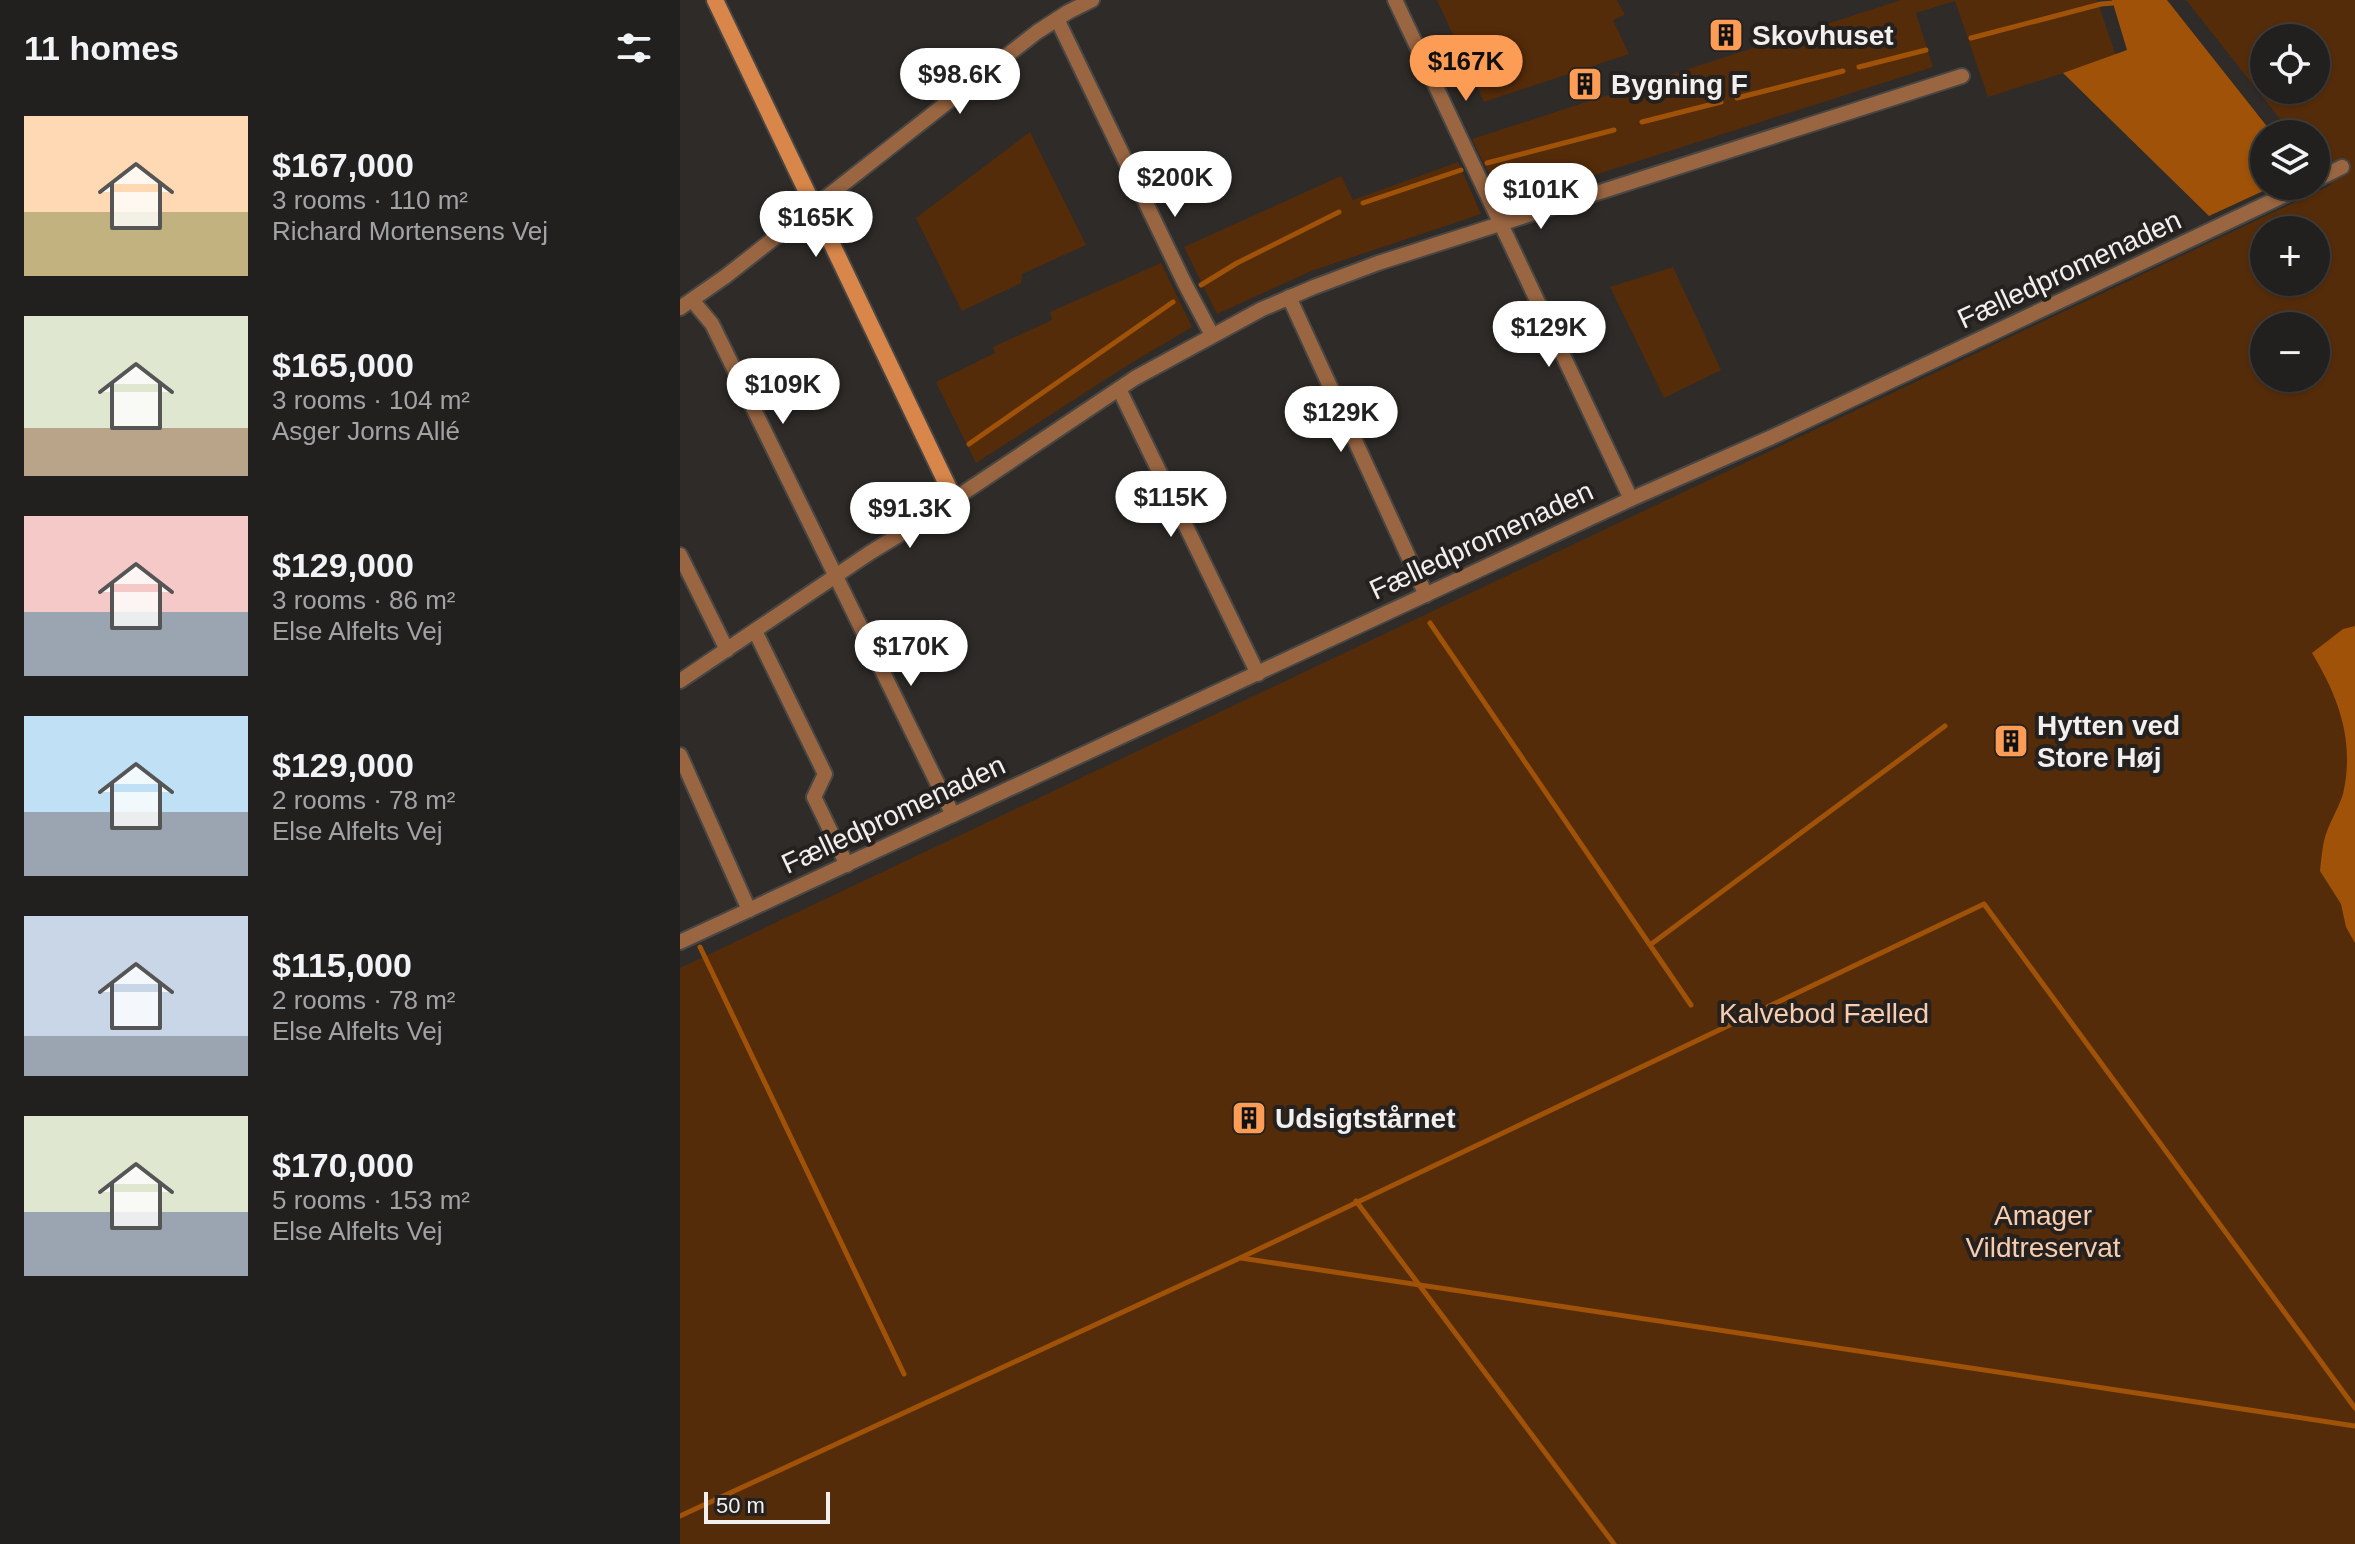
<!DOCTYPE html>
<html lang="en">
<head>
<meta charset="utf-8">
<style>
	:root { --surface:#22201e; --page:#2e2d2b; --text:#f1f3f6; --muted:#a2a3a4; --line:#3f3e3c; --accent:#fd9c55 }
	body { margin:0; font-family:Helvetica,sans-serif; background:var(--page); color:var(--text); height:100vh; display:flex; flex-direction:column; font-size:30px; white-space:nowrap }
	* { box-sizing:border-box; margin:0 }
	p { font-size:26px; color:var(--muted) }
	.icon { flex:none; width:44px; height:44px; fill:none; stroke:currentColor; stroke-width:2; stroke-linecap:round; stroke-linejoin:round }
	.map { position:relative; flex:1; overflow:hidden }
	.panel { display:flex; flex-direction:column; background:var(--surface); width:680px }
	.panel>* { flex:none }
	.fabs { position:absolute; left:1570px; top:24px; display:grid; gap:16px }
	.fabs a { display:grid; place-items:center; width:80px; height:80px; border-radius:50%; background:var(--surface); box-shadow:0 2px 6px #0004,0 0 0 2px var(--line); font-size:40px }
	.scale { position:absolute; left:24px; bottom:20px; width:126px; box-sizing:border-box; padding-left:8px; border:4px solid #f2f0ef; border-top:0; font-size:22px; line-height:28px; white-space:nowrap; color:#f2f0ef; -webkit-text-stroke:6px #24211f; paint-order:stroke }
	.price { position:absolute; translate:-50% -68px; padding:0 18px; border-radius:28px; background:#fff; color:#222; font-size:26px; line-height:52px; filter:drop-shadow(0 2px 4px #0008) }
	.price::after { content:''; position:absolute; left:50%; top:48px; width:24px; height:18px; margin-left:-12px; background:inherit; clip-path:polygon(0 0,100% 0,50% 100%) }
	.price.on { background:var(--accent); color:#111 }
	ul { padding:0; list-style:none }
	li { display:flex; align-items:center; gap:24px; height:200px; padding:0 24px }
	li span { display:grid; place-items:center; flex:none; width:224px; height:160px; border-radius:0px; color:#555 }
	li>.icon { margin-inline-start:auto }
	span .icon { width:96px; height:96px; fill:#fffc; stroke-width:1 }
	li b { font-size:34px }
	h2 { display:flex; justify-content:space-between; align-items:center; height:96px; padding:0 24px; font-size:34px }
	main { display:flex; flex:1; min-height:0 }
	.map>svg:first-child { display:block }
</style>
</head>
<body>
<main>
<section class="panel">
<h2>11 homes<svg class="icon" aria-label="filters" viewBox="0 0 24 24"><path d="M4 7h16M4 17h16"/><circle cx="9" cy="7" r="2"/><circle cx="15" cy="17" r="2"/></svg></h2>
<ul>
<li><span style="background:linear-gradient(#ffd9b3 60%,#c2b280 0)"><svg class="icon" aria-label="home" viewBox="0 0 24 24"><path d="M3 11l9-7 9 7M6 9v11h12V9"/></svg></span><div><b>$167,000</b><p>3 rooms · 110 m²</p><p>Richard Mortensens Vej</p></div></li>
<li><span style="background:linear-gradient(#dfe7d0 70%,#b9a48a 0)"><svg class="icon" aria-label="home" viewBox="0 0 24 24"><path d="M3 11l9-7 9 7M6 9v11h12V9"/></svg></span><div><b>$165,000</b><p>3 rooms · 104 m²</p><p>Asger Jorns Allé</p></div></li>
<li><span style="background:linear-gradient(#f6c9c9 60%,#9aa5b1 0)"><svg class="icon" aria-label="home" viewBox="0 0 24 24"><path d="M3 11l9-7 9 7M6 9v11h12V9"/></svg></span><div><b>$129,000</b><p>3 rooms · 86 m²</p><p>Else Alfelts Vej</p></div></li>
<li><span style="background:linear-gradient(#bfe0f5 60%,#9aa5b1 0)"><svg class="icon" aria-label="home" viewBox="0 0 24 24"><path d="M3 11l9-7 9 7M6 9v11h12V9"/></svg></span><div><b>$129,000</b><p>2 rooms · 78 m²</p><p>Else Alfelts Vej</p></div></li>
<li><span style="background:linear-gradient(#c9d6e8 75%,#9aa5b1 0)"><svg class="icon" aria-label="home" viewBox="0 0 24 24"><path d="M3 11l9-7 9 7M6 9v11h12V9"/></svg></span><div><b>$115,000</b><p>2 rooms · 78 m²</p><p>Else Alfelts Vej</p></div></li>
<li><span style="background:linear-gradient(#dfe7d0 60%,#9aa5b1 0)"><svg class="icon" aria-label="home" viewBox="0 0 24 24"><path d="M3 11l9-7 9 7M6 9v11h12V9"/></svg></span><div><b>$170,000</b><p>5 rooms · 153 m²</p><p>Else Alfelts Vej</p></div></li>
</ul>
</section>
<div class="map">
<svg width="1675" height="1544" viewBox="0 0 1675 1544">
	<rect width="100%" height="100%" fill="#2e2b28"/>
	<g fill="#552c0a" fill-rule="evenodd">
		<polygon points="757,0 937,0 945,15 933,20 949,54 804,102"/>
		<polygon points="1221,0 1417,0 1436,56 1308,97 1275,1 1236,13 1253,67 824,204 792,139"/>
		<path d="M 1506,0 L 1675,0 L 1675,1544 L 0,1544 L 0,968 L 1651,185 L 1636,165 L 1636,134 L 1612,134 ZM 1584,38 L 1636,38 L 1636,90 L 1584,90 ZM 1584,230 L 1636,230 L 1636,282 L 1584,282 ZM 1584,326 L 1636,326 L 1636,378 L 1584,378 Z"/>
		<polygon points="350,132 406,245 342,274 341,283 282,311 236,218"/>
		<polygon points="778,162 801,214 631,271 537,314 504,247 661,176 673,200"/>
		<polygon points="481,263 512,327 443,368 296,463 256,382 315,353 313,347 372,320 370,312"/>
		<polygon points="993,267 1041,370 984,398 930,287"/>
	</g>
	<g fill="#9f5208">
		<polygon points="1432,0 1487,0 1593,134 1584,134 1584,186 1594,186 1529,216 1383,73 1447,50"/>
		<path d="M 1675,626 L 1675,943 L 1666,927 L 1661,904 L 1640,871 C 1641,861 1642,850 1644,841 C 1648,824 1658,810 1663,794 C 1675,741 1659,698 1632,653 L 1663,629 Z"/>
	</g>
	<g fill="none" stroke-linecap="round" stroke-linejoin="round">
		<g stroke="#9f5208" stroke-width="5">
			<polyline points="1291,38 1421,4 1433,3"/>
			<polyline points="1179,67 1246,50"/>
			<polyline points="1057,98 1163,71"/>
			<polyline points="962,122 1041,102"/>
			<polyline points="807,163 934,130"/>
			<polyline points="683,203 781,170"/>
			<polyline points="521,285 557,263 659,212"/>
			<polyline points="289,444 493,302"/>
			<polyline points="750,623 1011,1005"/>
			<polyline points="970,945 1265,726"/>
			<polyline points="20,947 224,1374"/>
			<polyline points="676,1201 934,1544"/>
			<polyline points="561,1258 1675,1426"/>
			<polyline points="0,1516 560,1258 1304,904 1675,1408"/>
		</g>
		<g stroke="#494744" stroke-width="18">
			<g id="street">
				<polyline points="715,0 951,499"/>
				<polyline points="377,19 505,284 532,335"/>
				<polyline points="1636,180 1662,167"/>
				<polyline points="609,297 746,595"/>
				<polyline points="12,300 32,324 273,815"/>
				<polyline points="0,308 46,276 357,32 388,12 412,0"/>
				<polyline points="439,389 578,674"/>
				<polyline points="0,555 47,650"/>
				<polyline points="75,631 145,774 134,797 167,865"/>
				<polyline points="0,681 191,552 237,524 455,378 582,309 634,287 698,263 1282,76"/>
				<polyline points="0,755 69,910"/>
				<polyline points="0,942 951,499 1092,437 1624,186"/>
			</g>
		</g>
		<g stroke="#494744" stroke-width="20">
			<polyline id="secondary" points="35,0 274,499"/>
		</g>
		<use href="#street" stroke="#9a6642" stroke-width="14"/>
		<use href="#secondary" stroke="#d9864a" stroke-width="16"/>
	</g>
	<defs>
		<g id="building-square" transform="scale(1.8)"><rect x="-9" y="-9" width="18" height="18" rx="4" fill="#fd9c55" stroke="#24211f"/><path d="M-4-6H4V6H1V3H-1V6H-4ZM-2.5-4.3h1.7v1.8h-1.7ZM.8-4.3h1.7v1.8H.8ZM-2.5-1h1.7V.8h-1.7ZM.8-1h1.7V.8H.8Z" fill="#111"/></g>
	</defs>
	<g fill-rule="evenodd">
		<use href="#building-square" x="1046" y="35"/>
		<use href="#building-square" x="905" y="84"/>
		<use href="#building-square" x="1331" y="741"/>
		<use href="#building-square" x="569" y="1118"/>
	</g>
	<g text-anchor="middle" stroke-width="8" stroke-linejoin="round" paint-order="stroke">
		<g font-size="28" font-weight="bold" fill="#f2f0ef" stroke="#24211f" text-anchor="start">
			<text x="1072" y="45">Skovhuset</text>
			<text x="931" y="94">Bygning F</text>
			<text x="1357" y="735">Hytten ved<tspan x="1357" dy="32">Store Høj</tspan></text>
			<text x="595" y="1128">Udsigtstårnet</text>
		</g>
		<g font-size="28" fill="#f2f0ef" stroke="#24211f">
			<text transform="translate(1389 269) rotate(-25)" y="10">Fælledpromenaden</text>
			<text transform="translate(801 540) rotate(-25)" y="10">Fælledpromenaden</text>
			<text transform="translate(213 814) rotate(-25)" y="10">Fælledpromenaden</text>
		</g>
		<g font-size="28" fill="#f7ccaf" stroke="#24211f">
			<text x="1144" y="1023">Kalvebod Fælled</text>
			<text x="1363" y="1225">Amager<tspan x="1363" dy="32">Vildtreservat</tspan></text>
		</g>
	</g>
</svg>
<div class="fabs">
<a><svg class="icon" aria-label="locate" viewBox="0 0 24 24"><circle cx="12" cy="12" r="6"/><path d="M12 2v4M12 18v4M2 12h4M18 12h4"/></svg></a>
<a><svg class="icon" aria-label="layers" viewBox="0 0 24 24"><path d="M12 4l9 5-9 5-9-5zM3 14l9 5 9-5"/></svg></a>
<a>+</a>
<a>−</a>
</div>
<div class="scale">50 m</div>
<b class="price on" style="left:786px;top:103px">$167K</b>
<b class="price" style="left:280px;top:116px">$98.6K</b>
<b class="price" style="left:495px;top:219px">$200K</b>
<b class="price" style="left:861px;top:231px">$101K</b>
<b class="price" style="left:136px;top:259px">$165K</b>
<b class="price" style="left:869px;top:369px">$129K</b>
<b class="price" style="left:103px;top:426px">$109K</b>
<b class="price" style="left:661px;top:454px">$129K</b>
<b class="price" style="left:491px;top:539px">$115K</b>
<b class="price" style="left:230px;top:550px">$91.3K</b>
<b class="price" style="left:231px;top:688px">$170K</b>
</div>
</main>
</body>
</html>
